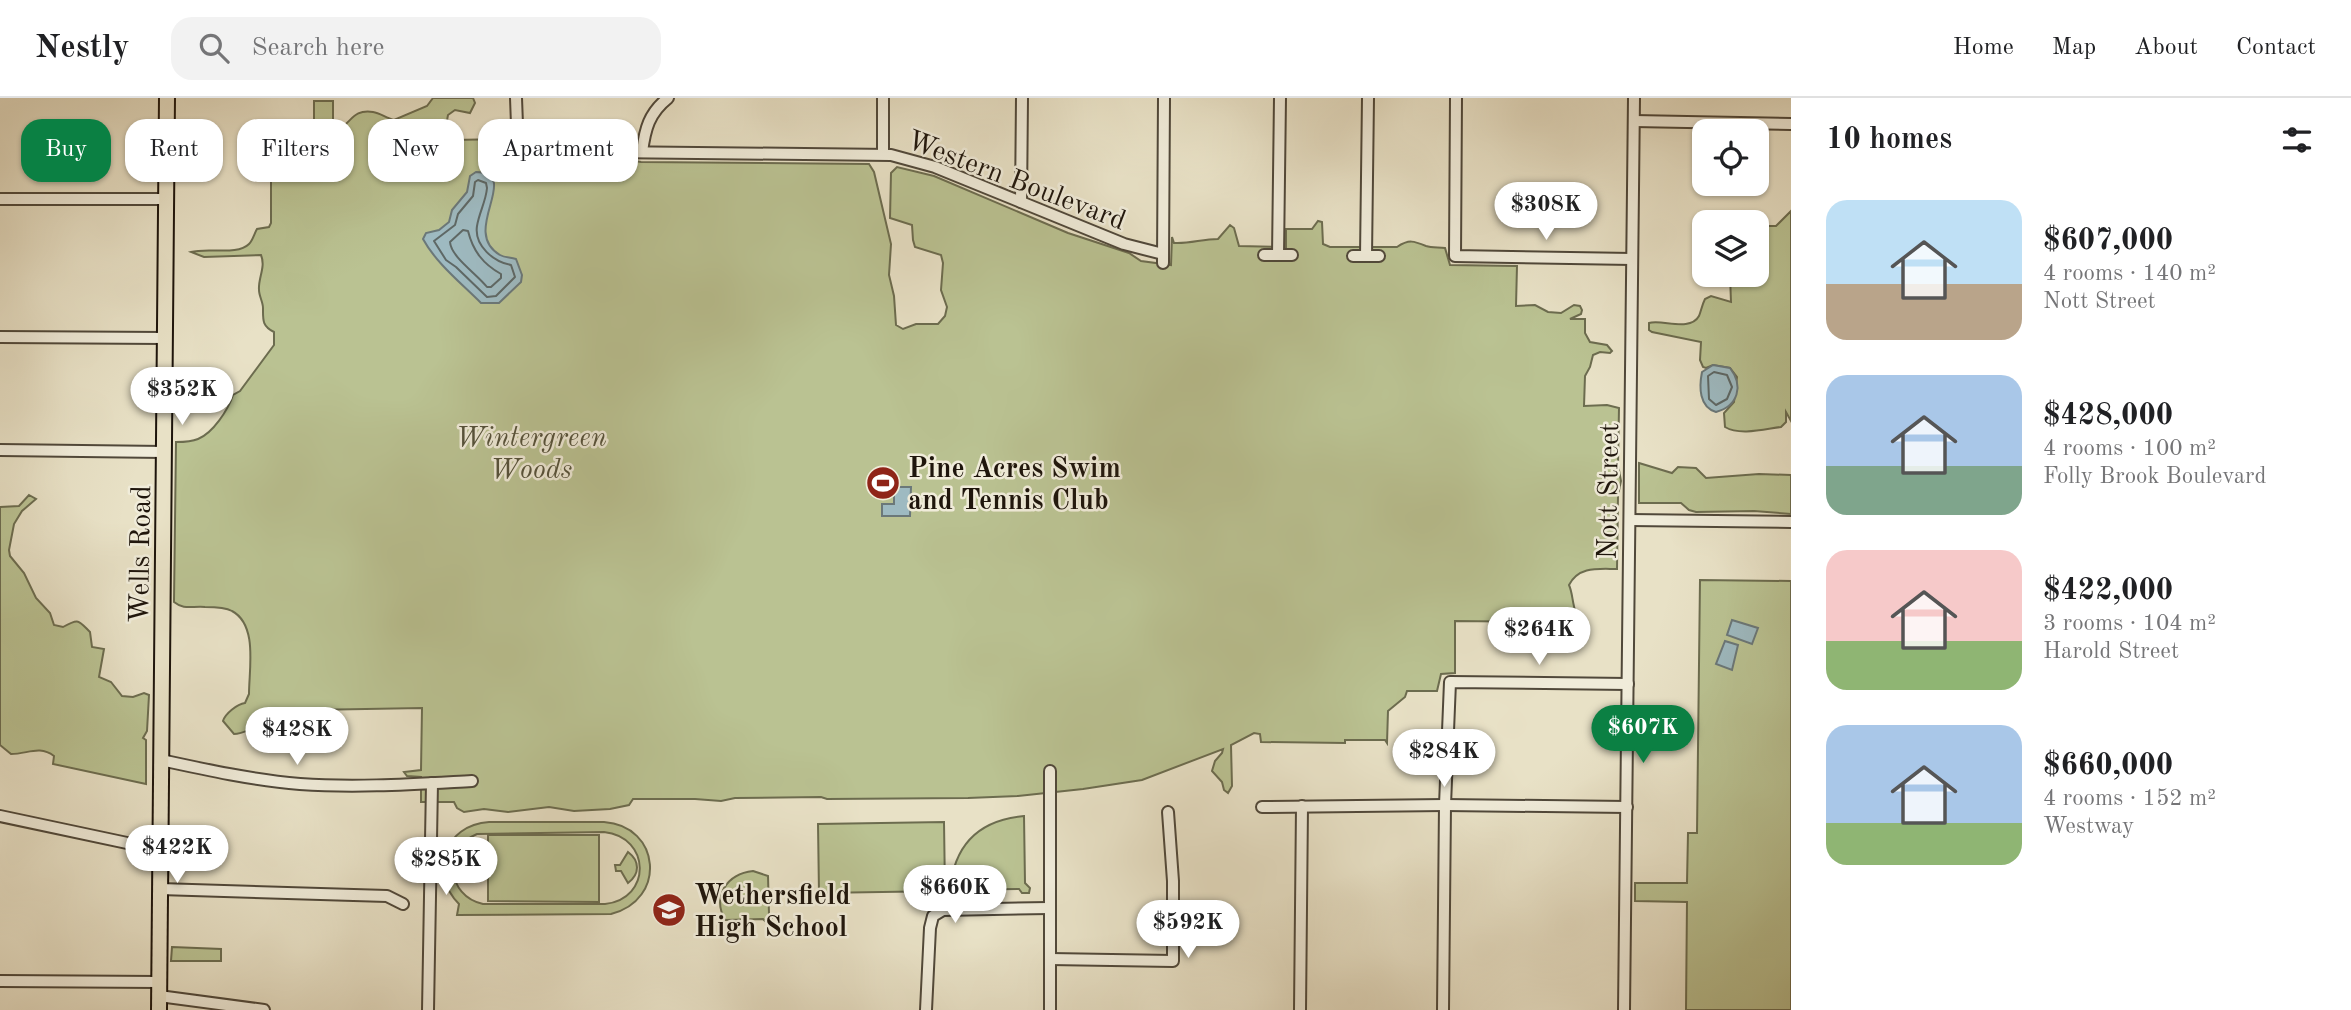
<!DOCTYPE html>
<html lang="en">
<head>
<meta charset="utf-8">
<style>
	:root { --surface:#fff; --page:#f2f2f2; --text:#202124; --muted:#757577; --line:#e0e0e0; --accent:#0b8043 }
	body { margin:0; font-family:"Old Standard TT",serif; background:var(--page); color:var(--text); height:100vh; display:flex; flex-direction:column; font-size:26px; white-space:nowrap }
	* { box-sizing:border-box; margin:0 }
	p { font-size:23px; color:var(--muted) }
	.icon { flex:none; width:38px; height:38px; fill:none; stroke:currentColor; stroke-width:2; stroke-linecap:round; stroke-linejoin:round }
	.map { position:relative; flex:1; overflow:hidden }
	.sheet { display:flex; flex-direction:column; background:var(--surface); width:560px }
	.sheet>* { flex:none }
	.banner { position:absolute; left:21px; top:21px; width:665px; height:63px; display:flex; gap:14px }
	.fabs { position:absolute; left:1692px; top:21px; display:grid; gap:14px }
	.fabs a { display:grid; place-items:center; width:77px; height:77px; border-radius:14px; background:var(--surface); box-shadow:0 2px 5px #0004; font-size:35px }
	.price { position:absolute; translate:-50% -60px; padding:0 16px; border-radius:24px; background:#fff; color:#222; font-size:23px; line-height:46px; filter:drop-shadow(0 2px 4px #0008) }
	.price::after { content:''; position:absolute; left:50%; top:42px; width:21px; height:16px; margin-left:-10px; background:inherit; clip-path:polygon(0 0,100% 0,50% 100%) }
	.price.selected { background:var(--accent); color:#fff }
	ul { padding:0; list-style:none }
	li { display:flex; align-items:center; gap:21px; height:175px; padding:0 35px }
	li span { display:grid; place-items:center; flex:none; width:196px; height:140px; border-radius:21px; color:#555 }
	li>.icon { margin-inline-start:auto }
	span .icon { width:84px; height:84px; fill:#fffc; stroke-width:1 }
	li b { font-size:30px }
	h2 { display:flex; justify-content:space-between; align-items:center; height:84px; padding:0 35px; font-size:30px }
	.chip { padding:0 24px; border-radius:21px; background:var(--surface); box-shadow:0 2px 5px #0004; font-size:24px; line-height:63px }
	.chip.selected { background:var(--accent); color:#fff }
	header { display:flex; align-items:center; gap:42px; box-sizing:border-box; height:98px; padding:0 35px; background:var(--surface); border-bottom:2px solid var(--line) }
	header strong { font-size:33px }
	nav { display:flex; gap:38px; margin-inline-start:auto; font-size:24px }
	.search { width:490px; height:63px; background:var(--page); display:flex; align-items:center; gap:18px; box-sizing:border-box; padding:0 24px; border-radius:21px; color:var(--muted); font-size:26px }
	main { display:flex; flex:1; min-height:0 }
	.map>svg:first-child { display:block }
</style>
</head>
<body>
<header>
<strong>Nestly</strong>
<div class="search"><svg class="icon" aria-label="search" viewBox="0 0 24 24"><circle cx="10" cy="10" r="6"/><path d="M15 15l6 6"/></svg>Search here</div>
<nav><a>Home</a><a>Map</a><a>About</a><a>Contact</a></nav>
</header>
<main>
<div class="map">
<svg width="1791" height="912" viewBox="0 0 1791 912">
	<rect width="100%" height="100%" fill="#e8e1c6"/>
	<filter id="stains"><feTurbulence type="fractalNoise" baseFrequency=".00286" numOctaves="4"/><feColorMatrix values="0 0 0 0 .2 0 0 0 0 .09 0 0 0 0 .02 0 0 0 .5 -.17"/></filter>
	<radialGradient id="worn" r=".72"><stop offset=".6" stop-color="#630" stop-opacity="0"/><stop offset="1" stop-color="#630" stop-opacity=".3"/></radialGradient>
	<g fill="#bac292" stroke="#6c6c4f" stroke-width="2" fill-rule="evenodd">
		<path d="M 433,0 L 473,0 L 475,5 L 470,15 L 455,12 L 448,17 C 446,26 445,35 452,42 L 506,41 L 510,46 L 510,61 L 517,64 L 581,64 L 610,59 L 641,64 L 869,66 L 874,74 L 891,146 L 889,177 L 894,198 L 896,227 L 903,231 L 916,226 L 938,226 L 945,218 L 947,209 L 941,192 L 943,165 L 941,157 L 915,149 L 913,142 L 912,127 L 890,120 L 891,75 L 897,69 L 934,78 L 1068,135 L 1129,155 L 1141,163 L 1171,167 L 1172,139 L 1174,145 C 1190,146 1202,141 1218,141 L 1230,127 L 1234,130 L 1239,148 L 1286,149 L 1286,131 L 1312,131 L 1318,123 L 1322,124 L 1323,146 L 1330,149 L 1397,149 C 1409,141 1414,143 1426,148 C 1432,150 1439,149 1445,150 L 1450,167 L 1517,168 L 1516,208 L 1535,207 L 1548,214 L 1561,215 L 1574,207 L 1580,208 L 1582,212 L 1581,216 L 1570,221 L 1585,221 L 1585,235 L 1590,244 L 1607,247 L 1612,253 L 1610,255 L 1600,254 L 1593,257 L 1590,269 L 1585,278 L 1584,308 L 1607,307 L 1619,310 L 1618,367 L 1621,383 L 1618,397 L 1617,471 C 1598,471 1579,468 1569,487 C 1573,496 1572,505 1576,515 L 1569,526 L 1562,524 L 1455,523 L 1455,575 L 1441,576 L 1437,593 L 1407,593 L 1405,599 L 1388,613 L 1387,645 L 1385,642 L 1345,642 L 1345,645 L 1261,644 L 1260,636 L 1254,635 L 1231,647 L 1232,688 L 1228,695 L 1224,692 L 1222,684 L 1212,673 L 1215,663 L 1222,655 L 1223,651 L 1142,682 L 1083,691 L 1018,698 L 968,700 L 827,701 L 821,699 L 735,700 L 721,703 L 695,701 L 633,701 L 629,707 L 610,711 L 574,713 L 549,709 L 508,714 L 484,711 L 464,714 L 457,710 L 454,704 L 421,704 L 421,679 L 407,678 L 404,674 L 421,672 L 422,610 L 309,612 L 308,624 L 302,627 L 296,625 L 296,617 L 291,612 C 287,612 283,612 279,613 C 273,614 271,619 266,623 C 261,628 241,636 234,636 L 223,623 C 225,616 237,606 245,605 L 249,596 C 249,571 258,527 232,513 C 225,509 213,509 205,509 C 191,508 184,512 174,504 L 176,344 C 183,344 191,344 198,341 C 213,335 228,312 233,297 L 240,293 L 274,247 L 274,234 C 262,228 263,222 263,210 C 263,204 259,198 259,192 C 258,180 266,169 261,157 L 204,159 L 191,154 C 208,149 237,158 249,146 C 253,142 254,136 257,131 L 269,129 L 271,125 L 271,70 L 297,64 L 303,59 L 311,39 C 320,36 330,35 339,31 C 352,24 353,11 373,14 C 380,15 386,20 394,22 L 427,8 Z"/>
		<rect x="314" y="3" width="19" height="21"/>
		<path d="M 1791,113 L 1791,323 L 1786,314 L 1786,324 L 1781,329 C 1765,331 1740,338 1725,329 L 1724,315 L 1734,304 L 1737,279 L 1730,270 L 1713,267 L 1706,270 L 1703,269 L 1700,262 L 1701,244 L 1652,234 L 1649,232 L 1649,225 C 1662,221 1690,234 1699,218 C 1701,213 1702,207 1705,201 L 1711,198 L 1731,204 L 1730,177 L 1757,177 L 1757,128 L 1776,128 Z"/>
		<polygon points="1639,365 1672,375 1678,369 1696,370 1706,380 1759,376 1791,377 1791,416 1754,413 1696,414 1689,412 1681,405 1639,405"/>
		<path d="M 29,397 L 36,401 L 22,413 L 14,426 L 9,452 L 10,458 L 24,475 L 36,500 L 50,515 L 54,527 L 63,529 C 79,520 78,522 90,534 L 92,549 L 104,551 L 99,579 L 111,584 L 122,598 L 133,599 L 144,595 L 149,597 L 147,633 L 143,640 L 146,642 L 146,686 L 53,666 L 54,658 C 39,647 28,656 11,656 L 0,647 L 0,409 L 19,408 Z"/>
		<polygon points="1700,482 1791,483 1791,912 1686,912 1687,804 1635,803 1635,785 1687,785 1688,735 1697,735"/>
		<path d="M 1024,718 L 1025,785 L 1030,790 L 1029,795 L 1022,795 L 1019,791 L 950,792 C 954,747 979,722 1024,718 Z"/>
		<path d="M 489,724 L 604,724 C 661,728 667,802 611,816 L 457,817 L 459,806 C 428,775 444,727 489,724 ZM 604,734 C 651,739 652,801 605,806 L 483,806 C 446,798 443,750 477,736 Z"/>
		<polygon points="944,724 945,793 819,795 818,726"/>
		<polygon points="488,737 599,737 599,804 488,803"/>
		<path d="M 628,754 C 640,763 640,776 628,785 L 621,773 L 616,773 L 615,767 L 620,767 Z"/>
		<polygon points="467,757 468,761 480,775 469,780 458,778 465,761 464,758"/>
		<path d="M 753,773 L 768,778 L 769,816 L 772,818 L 772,822 L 767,825 L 763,821 L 725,822 C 712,798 727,776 753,773 Z"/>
		<polygon points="172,849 221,851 221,863 171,863"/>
	</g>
	<g fill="#9ebac1" stroke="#6b7879" stroke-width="2">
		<path d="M 476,74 C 523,76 459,133 500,157 C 505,160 510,159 516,161 L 522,177 L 521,184 L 499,205 L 481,205 C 461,185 436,165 423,141 L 426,135 L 439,132 L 449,124 L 452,112 L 467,94 L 470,78 Z"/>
		<path d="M 1713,267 L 1730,270 C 1744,288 1738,308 1716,314 C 1699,309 1699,289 1702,274 Z"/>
		<polygon points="894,389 911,389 910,418 882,418 882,406 894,406"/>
		<polygon points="1732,522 1758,530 1752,546 1727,537"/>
		<polygon points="1725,543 1738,547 1732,572 1716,566"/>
	</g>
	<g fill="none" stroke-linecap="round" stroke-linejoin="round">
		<g stroke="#5e6866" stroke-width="2">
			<path d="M 478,82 L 486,85 L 487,90 C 486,103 479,115 477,128 C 474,148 494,164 511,167 L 515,179 L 496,198 L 487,199 L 456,169 L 446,162 L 434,143 L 455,127 L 458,116 L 473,98 L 475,84 Z"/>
			<path d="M 463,132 L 468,133 C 473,153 483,166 501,176 L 501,180 L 491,189 L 487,189 C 477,176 451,159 450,144 Z"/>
			<polygon points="1714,274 1727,277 1732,289 1727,301 1716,307 1709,301 1708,278"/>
		</g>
		<g stroke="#50483a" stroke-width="14">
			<g id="minor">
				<polyline points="516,0 518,53 891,57 935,69 1124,146 1163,156"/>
				<polyline points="1456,0 1455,158 1632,161"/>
				<polyline points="1634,23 1791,26"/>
				<path d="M 642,54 C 645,31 649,15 668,0"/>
				<polyline points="883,56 883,0"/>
				<polyline points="0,101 166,101"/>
				<polyline points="1021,104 1022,0"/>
				<polyline points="1264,157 1292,157"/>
				<polyline points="1278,157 1280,0"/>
				<polyline points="1353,158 1379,158"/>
				<polyline points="1366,158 1368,0"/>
				<polyline points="1163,165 1164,0"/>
				<polyline points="0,239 165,240"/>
				<polyline points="0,352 164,354"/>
				<polyline points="1630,422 1791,424"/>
				<path d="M 161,662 C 207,672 253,682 300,686 C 357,690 415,686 472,683"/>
				<polyline points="1262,709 1445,707 1627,709"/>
				<polyline points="0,718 160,752"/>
				<polyline points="160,791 387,798 403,806"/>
				<polyline points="1050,861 1173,863 1173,783 1168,714"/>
				<polyline points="0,883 159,884"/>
				<polyline points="159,898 264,912"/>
				<polyline points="428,912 432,685"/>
				<polyline points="926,912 930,830 933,818 943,812 1049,810"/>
				<polyline points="1050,912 1050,673"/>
				<polyline points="1300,912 1302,708"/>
				<polyline points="1443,912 1445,707 1450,584 1628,586"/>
				<polyline points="1624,912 1634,0"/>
			</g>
		</g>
		<g stroke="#1e150c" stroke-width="18">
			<polyline id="major" points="159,912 167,0"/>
		</g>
		<use href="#minor" stroke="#f0ecda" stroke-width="10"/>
		<use href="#major" stroke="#e8e1c6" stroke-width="14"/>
	</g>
	<defs>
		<g id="stadium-disc" transform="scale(1.75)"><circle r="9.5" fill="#8f2418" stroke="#f0ecda"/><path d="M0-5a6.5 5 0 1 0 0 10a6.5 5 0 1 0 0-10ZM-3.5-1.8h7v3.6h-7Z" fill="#fff"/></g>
		<g id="school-disc" transform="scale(1.75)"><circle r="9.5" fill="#8f2418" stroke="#f0ecda"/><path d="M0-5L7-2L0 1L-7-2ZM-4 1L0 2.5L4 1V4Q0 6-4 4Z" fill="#fff"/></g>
	</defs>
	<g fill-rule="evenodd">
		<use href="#stadium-disc" x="883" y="385"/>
		<use href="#school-disc" x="669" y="812"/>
	</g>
	<g text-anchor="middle" stroke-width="5" stroke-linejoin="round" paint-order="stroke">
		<g font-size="28" fill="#1e150c" stroke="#f0ecda">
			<text transform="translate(1017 81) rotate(21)" y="10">Western Boulevard</text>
			<text transform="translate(1607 393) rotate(-89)" y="10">Nott Street</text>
			<text transform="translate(139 456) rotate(-89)" y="10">Wells Road</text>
		</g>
		<g font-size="28" font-style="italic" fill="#55523b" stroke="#f0ecda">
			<text x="531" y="348">Wintergreen<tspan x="531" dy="32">Woods</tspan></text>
		</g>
		<g font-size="28" font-weight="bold" fill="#1e150c" stroke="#f0ecda" text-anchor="start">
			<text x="908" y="379">Pine Acres Swim<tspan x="908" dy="32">and Tennis Club</tspan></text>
			<text x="694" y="806">Wethersfield<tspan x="694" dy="32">High School</tspan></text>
		</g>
	</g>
	<rect width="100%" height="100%" filter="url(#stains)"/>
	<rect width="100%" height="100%" fill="url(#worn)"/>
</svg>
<div class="fabs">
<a><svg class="icon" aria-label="locate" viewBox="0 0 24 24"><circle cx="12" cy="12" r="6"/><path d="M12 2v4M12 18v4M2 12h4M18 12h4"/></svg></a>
<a><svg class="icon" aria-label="layers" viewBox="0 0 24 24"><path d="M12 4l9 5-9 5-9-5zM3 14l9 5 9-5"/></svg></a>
</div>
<b class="price" style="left:1546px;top:144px">$308K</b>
<b class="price" style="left:182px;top:329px">$352K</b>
<b class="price" style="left:1539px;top:569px">$264K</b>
<b class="price selected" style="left:1643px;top:667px">$607K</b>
<b class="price" style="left:297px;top:669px">$428K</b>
<b class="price" style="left:1444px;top:691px">$284K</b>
<b class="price" style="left:177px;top:787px">$422K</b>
<b class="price" style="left:446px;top:799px">$285K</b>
<b class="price" style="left:955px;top:827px">$660K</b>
<b class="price" style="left:1188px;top:862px">$592K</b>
<div class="banner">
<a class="chip selected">Buy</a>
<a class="chip">Rent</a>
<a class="chip">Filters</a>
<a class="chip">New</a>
<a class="chip">Apartment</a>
</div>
</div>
<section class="sheet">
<h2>10 homes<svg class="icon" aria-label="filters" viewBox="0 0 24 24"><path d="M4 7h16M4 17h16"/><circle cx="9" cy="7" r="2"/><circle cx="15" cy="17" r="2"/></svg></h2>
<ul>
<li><span style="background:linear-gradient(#bfe0f5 60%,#b9a48a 0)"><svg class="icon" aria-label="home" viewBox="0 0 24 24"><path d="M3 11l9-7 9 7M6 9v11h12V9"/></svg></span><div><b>$607,000</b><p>4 rooms · 140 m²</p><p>Nott Street</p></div></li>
<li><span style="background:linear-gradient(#a9c7e8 65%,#7fa58c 0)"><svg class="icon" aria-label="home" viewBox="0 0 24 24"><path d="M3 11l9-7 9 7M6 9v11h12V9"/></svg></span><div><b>$428,000</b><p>4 rooms · 100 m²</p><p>Folly Brook Boulevard</p></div></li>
<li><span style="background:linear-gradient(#f6c9c9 65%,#8fb573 0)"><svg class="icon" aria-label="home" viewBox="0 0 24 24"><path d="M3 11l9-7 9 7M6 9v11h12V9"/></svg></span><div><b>$422,000</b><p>3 rooms · 104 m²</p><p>Harold Street</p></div></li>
<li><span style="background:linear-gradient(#a9c7e8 70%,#8fb573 0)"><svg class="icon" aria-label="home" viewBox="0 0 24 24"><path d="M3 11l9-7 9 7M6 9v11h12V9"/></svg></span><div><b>$660,000</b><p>4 rooms · 152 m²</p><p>Westway</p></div></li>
</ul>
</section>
</main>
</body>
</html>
